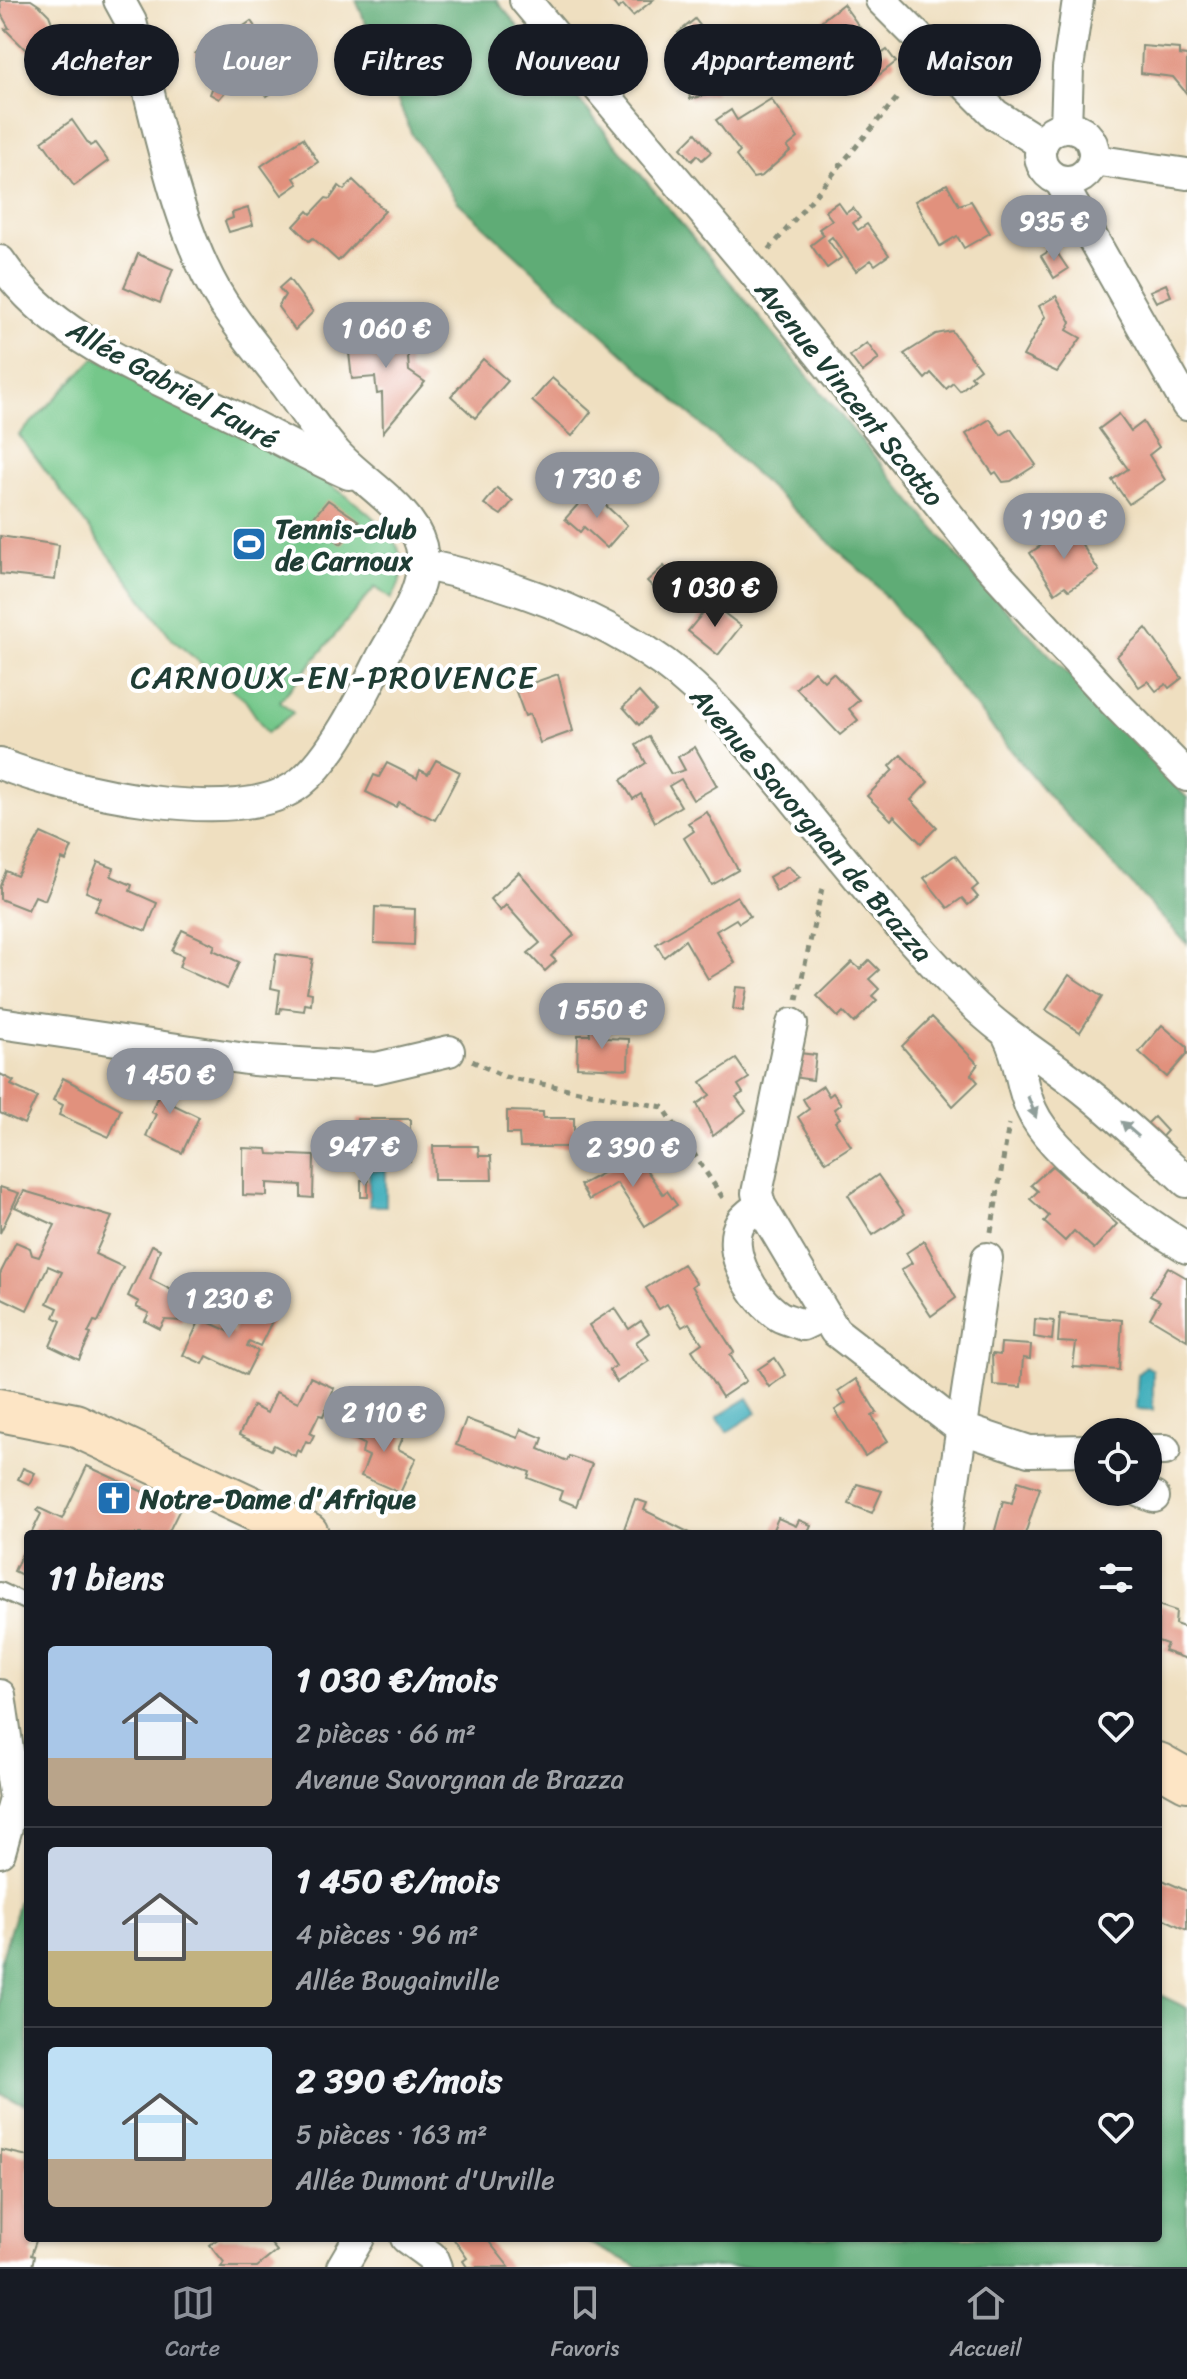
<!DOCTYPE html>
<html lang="fr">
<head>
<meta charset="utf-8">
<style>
	:root { --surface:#171b24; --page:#20242c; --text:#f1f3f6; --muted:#9ea1a6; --line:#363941; --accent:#8c9099 }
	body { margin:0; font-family:Sriracha,sans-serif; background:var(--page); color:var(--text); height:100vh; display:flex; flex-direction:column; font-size:30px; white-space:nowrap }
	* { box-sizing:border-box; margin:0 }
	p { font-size:26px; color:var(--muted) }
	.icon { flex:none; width:44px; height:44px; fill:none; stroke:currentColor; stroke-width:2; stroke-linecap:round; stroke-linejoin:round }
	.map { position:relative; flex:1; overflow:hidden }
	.details { position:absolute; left:24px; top:1530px; width:1138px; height:712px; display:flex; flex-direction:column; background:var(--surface); border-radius:8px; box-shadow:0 2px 6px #0004 }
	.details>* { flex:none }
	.banner { position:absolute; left:24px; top:24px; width:1140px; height:72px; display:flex; gap:16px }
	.fabs { position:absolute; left:1074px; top:1418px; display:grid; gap:16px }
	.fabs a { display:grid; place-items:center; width:88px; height:88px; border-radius:50%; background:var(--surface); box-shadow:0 2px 6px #0004; font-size:40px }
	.price { position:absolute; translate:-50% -68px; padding:0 18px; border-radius:28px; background:var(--accent); color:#fff; font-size:26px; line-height:52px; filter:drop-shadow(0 2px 4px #0008) }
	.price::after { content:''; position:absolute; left:50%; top:48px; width:24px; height:18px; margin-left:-12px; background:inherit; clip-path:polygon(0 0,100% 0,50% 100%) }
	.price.active { background:#222; color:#fff }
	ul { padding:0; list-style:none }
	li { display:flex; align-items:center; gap:24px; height:200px; padding:0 24px }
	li+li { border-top:2px solid var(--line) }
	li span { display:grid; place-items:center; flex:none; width:224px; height:160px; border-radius:8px; color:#555 }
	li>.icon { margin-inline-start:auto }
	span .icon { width:96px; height:96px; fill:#fffc; stroke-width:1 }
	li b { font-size:34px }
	h2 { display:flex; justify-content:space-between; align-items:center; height:96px; padding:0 24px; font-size:34px }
	.chip { padding:0 28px; border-radius:36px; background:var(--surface); box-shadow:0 2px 6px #0004; font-size:28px; line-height:72px }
	.chip.active { background:var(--accent); color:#fff }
	.tab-bar { display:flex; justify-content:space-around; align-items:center; height:112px; border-top:2px solid var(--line); background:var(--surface); font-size:22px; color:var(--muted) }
	.tab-bar a { display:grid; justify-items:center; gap:4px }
	.tab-bar .active { color:var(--accent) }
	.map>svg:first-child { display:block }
</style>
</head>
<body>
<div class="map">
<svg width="1187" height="2267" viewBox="0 0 1187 2267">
	<rect width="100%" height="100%" fill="#fff"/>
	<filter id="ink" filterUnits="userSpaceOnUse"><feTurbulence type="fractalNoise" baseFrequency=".0125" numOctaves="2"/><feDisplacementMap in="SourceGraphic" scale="16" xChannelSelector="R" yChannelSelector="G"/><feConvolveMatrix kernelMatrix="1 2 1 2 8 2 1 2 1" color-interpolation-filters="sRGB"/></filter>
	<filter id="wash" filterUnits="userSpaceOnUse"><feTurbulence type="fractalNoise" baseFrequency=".006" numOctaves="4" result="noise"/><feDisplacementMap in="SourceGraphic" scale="32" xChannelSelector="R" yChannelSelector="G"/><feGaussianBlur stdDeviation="1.8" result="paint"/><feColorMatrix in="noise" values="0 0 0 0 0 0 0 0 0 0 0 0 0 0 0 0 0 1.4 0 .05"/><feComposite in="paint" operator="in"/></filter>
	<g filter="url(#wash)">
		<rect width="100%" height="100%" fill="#efdfc0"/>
		<path fill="#74c78a" stroke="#4a825f" stroke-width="2" d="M 95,358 C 157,388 380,491 400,553 C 405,571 401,585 391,599 L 375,587 L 280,701 L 293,713 L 267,733 L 245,700 L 173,640 L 19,435 Z"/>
		<g fill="#5fac76" stroke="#3f7455" stroke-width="2">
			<polygon points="356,0 496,0 973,575 1187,798 1187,944 1046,793 875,584 458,202 412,135"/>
			<polygon points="28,1872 28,2104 0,2094 0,1963"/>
			<polygon points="1158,1994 1187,2008 1187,2267 639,2267 578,2238 1158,2238"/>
		</g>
		<g fill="#3faebb" stroke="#2f7678" stroke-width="2">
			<rect x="369" y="1170" width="17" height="36"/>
			<polygon points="1146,1366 1153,1370 1153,1410 1136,1409 1138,1374"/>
			<polygon points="748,1398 757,1413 727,1432 717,1417"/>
		</g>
		<g id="blocks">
			<g fill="#e1917d">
				<polygon points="0,0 31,0 40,6 49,15 60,42 48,49 44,42 27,51 5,29 9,28 1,14"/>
				<polygon points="611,0 653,0 633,16 623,5 618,9"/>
				<polygon points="843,4 880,55 887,50 896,62 867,84 858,72 851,78 812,28"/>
				<polygon points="695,19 722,54 728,84 713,88 715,93 690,99 687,80 695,79 693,65 686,60 689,50 678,33"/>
				<polygon points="251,21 270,48 292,34 313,64 267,96 237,53 243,49 237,31"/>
				<polygon points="1142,46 1179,49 1179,55 1187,56 1187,94 1173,77 1141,73"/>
				<polygon points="204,47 220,72 224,70 231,81 223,86 225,92 219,99 210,94 214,84 195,53"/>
				<polygon points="96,52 107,70 91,80 86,72 80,75 75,64"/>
				<polygon points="771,99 798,138 787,147 790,151 762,176 753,178 736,156 740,152 716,120 731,110 737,120"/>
				<polygon points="72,120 90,146 95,143 108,161 74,186 42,141"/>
				<polygon points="696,133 711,152 702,160 697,155 692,161 681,148"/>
				<polygon points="303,138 318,162 294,178 298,184 282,195 261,166"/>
				<polygon points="353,180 385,211 338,261 313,238 309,241 294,226 308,211 311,214 326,198 330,199 339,186 344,190"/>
				<polygon points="947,184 959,205 971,201 990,233 964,248 957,236 940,246 915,201"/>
				<polygon points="838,202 846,213 853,208 860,218 853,223 858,230 867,224 889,255 875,265 871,260 856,271 832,237 828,240 841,258 827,268 811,245 824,235 819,229 832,220 825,211"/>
				<polygon points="248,208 253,225 229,232 225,221 233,218 232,213"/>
				<polygon points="1054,248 1068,269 1054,278 1041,256"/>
				<polygon points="138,254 173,269 160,303 124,287"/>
				<polygon points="289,279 313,312 295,330 278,307 285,295 279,288"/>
				<polygon points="1166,284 1171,296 1156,302 1150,291"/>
				<polygon points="1056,296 1071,322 1067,330 1081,338 1057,372 1023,356 1045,317 1039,306"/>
				<polygon points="406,330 409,371 425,382 383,432 382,393 377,394 375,377 352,379 348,344 365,340 364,334"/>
				<polygon points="952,331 980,369 971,376 974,379 960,391 953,383 946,389 931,373 925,379 904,354 936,334"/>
				<polygon points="867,343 879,359 862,372 850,356"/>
				<polygon points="483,359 508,381 475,418 451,396"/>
				<polygon points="552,378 591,412 572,436 532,401"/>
				<polygon points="1119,414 1131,431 1143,422 1159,447 1149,455 1165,480 1129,504 1112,480 1128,469 1099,429"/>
				<polygon points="990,419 1001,435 1011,429 1036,465 1011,481 1003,482 996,472 993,474 966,434"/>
				<polygon points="497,488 513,501 501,515 484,504"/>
				<polygon points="590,491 627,525 607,548 584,527 580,532 565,519"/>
				<polygon points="328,500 359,521 341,544 311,520"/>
				<polygon points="1070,526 1099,571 1069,590 1065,586 1055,593 1030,553"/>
				<polygon points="0,536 59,545 55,580 0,574"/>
				<polygon points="664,566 673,577 657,591 647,581"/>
				<polygon points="711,603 741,626 718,655 688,631"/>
				<polygon points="1146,628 1182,678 1169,688 1166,684 1156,691 1148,681 1139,687 1117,656"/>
				<polygon points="814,671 824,681 833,673 859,700 849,709 858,720 840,735 796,688"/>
				<polygon points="558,674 573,731 540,743 530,714 525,716 515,689"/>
				<polygon points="639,692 655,710 639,725 623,707"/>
				<polygon points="649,737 671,774 685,770 678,757 695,747 717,786 693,800 681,779 669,786 681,806 655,822 641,794 633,799 621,780 646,763 636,745"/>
				<polygon points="901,755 928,782 911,800 937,827 921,843 894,816 891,820 867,796 893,770 890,766"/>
				<polygon points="436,760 460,772 435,820 399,802 396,807 366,792 374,775 379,777 387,763 417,778 420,770 428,774"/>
				<polygon points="707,812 738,870 712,885 684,838 694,831 688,823"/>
				<polygon points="41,833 72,847 66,861 62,859 45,900 35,896 28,910 0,899 0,886 6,871 17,876"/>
				<polygon points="955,855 978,885 972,890 978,897 968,905 962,898 948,908 924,878"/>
				<polygon points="98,862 114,868 111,876 132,885 130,891 157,903 146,931 95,911 101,898 86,892"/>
				<polygon points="788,866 800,877 776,891 769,877"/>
				<polygon points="519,872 574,935 551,956 556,961 545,971 528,953 540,943 506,905 500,911 490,899"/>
				<polygon points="737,896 750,916 739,923 736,919 716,931 735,963 708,979 685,940 664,957 656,944"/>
				<polygon points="375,907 415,909 414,945 374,943"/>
				<polygon points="182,930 215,945 213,950 239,962 227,989 179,967 183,956 172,951"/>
				<polygon points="276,954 313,959 307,992 312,993 311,1005 305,1004 304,1011 281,1008 280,1013 277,1013 280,990 271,988"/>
				<polygon points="869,960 879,970 869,979 879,989 872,996 877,1000 854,1023 843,1012 838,1017 817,996 852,962 860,969"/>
				<polygon points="1069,975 1102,997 1080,1032 1046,1010"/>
				<polygon points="736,987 747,988 743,1011 733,1009"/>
				<polygon points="932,1017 978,1064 971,1074 978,1082 953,1106 902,1046"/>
				<polygon points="1162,1025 1187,1047 1187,1054 1167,1077 1139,1052"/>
				<polygon points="589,1027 605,1028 604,1038 629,1039 628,1069 577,1067 578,1035 590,1035"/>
				<polygon points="790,1052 816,1055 813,1080 786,1076"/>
				<polygon points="736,1059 749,1078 738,1085 743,1093 736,1097 746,1111 713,1136 697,1104 710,1095 701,1082"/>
				<polygon points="153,1073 181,1086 172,1104 199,1117 182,1153 146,1136 156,1114 151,1112 159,1093 146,1088"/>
				<polygon points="0,1074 14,1081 11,1085 37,1097 24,1124 0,1113"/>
				<polygon points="63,1078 121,1109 109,1137 59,1115 63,1105 53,1100"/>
				<polygon points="823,1086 829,1096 833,1093 841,1104 834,1109 840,1118 835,1122 851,1146 826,1162 798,1117 809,1109 803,1099"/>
				<polygon points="507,1111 543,1112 543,1118 574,1118 574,1147 520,1147 519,1134 507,1134"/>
				<polygon points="1154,1117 1167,1131 1157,1142 1142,1129"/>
				<polygon points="357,1119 410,1119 410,1161 397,1160 397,1150 356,1149"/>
				<polygon points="433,1146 478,1146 479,1156 491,1156 492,1180 434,1180"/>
				<polygon points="243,1148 267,1149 268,1154 314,1156 313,1198 301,1197 301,1185 267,1183 267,1196 243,1195"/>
				<polygon points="636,1155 663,1194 667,1191 677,1205 645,1226 617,1183 589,1200 580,1185"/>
				<polygon points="1052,1166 1117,1224 1094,1249 1074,1231 1065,1241 1044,1222 1049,1216 1030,1199 1038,1191 1031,1185"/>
				<polygon points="878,1175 905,1214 873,1235 848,1195"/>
				<rect x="361" y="1180" width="7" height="17"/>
				<polygon points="0,1187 19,1193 0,1233"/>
				<polygon points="24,1191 112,1217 95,1254 123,1267 98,1322 94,1321 88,1333 91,1334 79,1360 50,1346 61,1321 54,1317 58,1308 47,1303 62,1272 48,1266 27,1310 0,1297 0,1274 16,1242 30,1248 32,1255 39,1257 55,1225 15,1207"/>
				<polygon points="924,1241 956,1298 931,1316 901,1270 912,1263 906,1253"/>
				<polygon points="152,1245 160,1249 150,1279 187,1298 183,1306 187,1308 181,1321 165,1320 160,1329 145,1321 149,1313 136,1307 139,1302 128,1296"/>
				<polygon points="683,1264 696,1283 692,1286 734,1352 730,1355 746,1381 722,1397 692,1350 702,1343 689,1323 682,1327 667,1304 659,1309 646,1288"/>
				<polygon points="1168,1267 1187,1278 1187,1340 1150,1318 1160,1301 1150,1296"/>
				<polygon points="209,1301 216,1305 208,1322 232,1333 239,1319 246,1322 255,1305 275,1315 260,1346 249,1341 247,1346 258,1351 246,1375 207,1356 203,1364 183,1355"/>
				<polygon points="615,1308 629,1329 641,1321 649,1333 636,1342 649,1361 617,1382 609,1370 616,1366 589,1325"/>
				<polygon points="1060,1314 1122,1320 1119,1370 1073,1367 1076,1343 1058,1342"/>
				<polygon points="1035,1319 1054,1321 1052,1340 1034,1337"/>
				<polygon points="1001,1343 1031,1345 1030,1359 1023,1358 1021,1387 993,1385 992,1354 1000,1355"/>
				<polygon points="775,1358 786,1375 769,1387 758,1369"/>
				<polygon points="310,1377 334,1388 323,1416 319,1415 310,1433 314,1435 310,1443 306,1441 301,1452 297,1450 295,1456 274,1445 271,1450 239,1435 253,1406 267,1413 276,1392 298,1402"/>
				<polygon points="856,1379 877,1413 872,1416 888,1441 865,1456 835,1410 846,1403 838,1391"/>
				<polygon points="366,1410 377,1415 374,1421 405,1433 398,1449 416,1458 400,1493 361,1476 369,1456 362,1453 364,1444 354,1439"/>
				<polygon points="466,1419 518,1438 521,1429 543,1438 539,1449 567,1461 569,1456 592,1464 576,1506 559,1499 562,1491 528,1478 530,1472 456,1445"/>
				<polygon points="87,1466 180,1509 169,1531 175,1534 31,1534 41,1514 37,1511 39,1508 62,1519"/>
				<polygon points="23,1468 35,1473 29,1484 18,1479"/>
				<polygon points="1018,1481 1040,1488 1025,1534 994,1534 1003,1501 1012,1503"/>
				<polygon points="857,1484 882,1491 872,1513 849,1504"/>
				<polygon points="635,1499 647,1503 644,1510 692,1534 637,1534 624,1529"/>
				<polygon points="778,1518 796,1526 799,1520 811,1525 807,1534 771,1534"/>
				<polygon points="28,1541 28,1578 14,1571"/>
				<polygon points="1158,1605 1176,1611 1175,1624 1187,1628 1187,1659 1164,1651 1167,1644 1158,1641"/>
				<polygon points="1158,1878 1187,1891 1187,1930 1158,1916"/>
				<polygon points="1,2150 28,2156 28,2238 37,2238 31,2255 34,2256 32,2267 0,2267"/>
				<polygon points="219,2238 266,2238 277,2251 257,2267 221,2267 224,2262 210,2245"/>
				<polygon points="453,2238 486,2238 509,2267 467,2267 463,2261 467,2258"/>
			</g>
		</g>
	</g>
	<g filter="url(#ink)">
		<use href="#blocks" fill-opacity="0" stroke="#878e7a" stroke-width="2"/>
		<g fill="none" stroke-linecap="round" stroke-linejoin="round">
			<g stroke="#878e7a" stroke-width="18">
				<polyline id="service" points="0,1590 28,1603"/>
			</g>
			<g stroke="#878e7a" stroke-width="34">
				<g id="minor">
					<polyline points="525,0 752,270 985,561 1113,701 1187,776"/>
					<polyline points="881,0 996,115 1042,144"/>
					<circle cx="1067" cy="154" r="27"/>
					<polyline points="1066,127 1068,68 1078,0"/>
					<polyline points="1094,160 1187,174"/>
					<polyline points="1060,181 1187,405"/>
					<path d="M 0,261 C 53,340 148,373 230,414 C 270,434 308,456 349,474"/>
					<path d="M 425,565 C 509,583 593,612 664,663 C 713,699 751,748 790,794 C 847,864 904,936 969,1000 C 1005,1036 1049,1061 1088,1093 C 1123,1121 1155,1152 1187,1182"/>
					<path d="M 0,764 C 66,790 240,831 300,783 C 333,757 363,695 382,657 C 400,624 430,584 421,546 C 411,508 361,481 336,453 C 317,432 302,408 285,385 C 264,358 242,332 223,303 C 175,229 155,109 131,22 L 119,0"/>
					<polyline points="0,1023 253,1060 376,1068 449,1051"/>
					<polyline points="792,1024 757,1193 760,1205 835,1331 960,1428 1029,1451 1088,1450"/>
					<path d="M 1008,1036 C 1021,1060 1020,1087 1032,1111 C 1052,1155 1145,1223 1187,1248"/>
					<path d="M 760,1205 C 754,1210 745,1216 741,1222 C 723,1250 755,1301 779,1316 C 786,1320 796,1322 803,1325 L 824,1315"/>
					<polyline points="1148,1450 1165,1450"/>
					<polyline points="1141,1492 1154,1497"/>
					<polyline points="946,1534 987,1258"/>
					<polyline points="0,1695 15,1799 0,1852"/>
					<polyline points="406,2238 432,2257 436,2267"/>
					<polyline points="342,2267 359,2238"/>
				</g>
			</g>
			<g stroke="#878e7a" stroke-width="46">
				<g id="secondary">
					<polyline points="0,1410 75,1425 307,1534"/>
					<polyline points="1158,1764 1187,1780"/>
				</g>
			</g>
			<g stroke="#878e7a" stroke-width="5" stroke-dasharray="6 6" stroke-linecap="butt">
				<polyline points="769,250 897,98"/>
				<polyline points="797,1000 823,884"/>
				<polyline points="472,1061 505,1077 663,1107 725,1201"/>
				<polyline points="991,1232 1009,1124"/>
			</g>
			<use href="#service" stroke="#fff" stroke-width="14"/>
			<use href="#minor" stroke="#fff" stroke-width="30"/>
			<use href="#secondary" stroke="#fde5c5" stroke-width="42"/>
		</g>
		<defs><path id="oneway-solid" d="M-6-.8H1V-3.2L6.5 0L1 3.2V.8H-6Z" transform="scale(2)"/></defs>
		<g fill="#8f9e9a">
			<use href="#oneway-solid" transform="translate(1032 1107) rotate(69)"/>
			<use href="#oneway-solid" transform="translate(1130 1129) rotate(-139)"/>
		</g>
	</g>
	<defs>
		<g id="stadium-square" transform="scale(1.8)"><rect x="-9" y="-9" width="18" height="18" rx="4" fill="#1f6fb2" stroke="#fff"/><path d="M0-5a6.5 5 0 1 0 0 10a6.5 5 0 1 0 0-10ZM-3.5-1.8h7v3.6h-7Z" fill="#fff"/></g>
		<g id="church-square" transform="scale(1.8)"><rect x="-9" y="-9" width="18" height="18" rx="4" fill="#1f6fb2" stroke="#fff"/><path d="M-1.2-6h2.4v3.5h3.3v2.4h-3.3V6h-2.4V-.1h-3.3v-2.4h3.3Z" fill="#fff"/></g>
	</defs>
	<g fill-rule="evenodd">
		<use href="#stadium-square" x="249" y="544"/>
		<use href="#church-square" x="114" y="1498"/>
	</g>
	<g text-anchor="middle" stroke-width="8" stroke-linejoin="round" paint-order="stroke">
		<g font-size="28" fill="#1f3d34" stroke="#fff">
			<text transform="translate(173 384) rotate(29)" y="10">Allée Gabriel Fauré</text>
			<text transform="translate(850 393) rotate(51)" y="10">Avenue Vincent Scotto</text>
			<text transform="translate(812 824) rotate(49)" y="10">Avenue Savorgnan de Brazza</text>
		</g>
		<g font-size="28" font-weight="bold" fill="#1f3d34" stroke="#fff" text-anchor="start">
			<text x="275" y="538">Tennis-club<tspan x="275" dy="32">de Carnoux</tspan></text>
			<text x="140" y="1508">Notre-Dame d'Afrique</text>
		</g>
		<g font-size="32" letter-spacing="2" fill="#1f3d34" stroke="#fff">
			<text x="334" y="688">CARNOUX-EN-PROVENCE</text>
		</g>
	</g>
</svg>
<div class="fabs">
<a><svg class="icon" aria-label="locate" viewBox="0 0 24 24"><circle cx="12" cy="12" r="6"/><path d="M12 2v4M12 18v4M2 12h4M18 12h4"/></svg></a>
</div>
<b class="price" style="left:1054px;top:263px">935 €</b>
<b class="price" style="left:386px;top:370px">1 060 €</b>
<b class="price" style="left:597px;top:520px">1 730 €</b>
<b class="price" style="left:1064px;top:561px">1 190 €</b>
<b class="price active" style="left:715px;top:629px">1 030 €</b>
<b class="price" style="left:602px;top:1051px">1 550 €</b>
<b class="price" style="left:170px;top:1116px">1 450 €</b>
<b class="price" style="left:364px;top:1188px">947 €</b>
<b class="price" style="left:633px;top:1189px">2 390 €</b>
<b class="price" style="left:229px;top:1340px">1 230 €</b>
<b class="price" style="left:384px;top:1454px">2 110 €</b>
<div class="banner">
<a class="chip">Acheter</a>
<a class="chip active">Louer</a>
<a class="chip">Filtres</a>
<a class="chip">Nouveau</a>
<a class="chip">Appartement</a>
<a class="chip">Maison</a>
</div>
<section class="details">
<h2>11 biens<svg class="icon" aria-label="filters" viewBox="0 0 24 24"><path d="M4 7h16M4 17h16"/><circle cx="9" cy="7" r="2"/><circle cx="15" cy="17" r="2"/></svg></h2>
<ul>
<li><span style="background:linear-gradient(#a9c7e8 70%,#b9a48a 0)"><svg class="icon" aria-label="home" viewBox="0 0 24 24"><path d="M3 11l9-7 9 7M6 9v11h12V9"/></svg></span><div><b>1 030 €/mois</b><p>2 pièces · 66 m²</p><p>Avenue Savorgnan de Brazza</p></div><svg class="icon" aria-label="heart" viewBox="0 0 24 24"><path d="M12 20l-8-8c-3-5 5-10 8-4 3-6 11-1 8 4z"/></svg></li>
<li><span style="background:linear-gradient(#c9d6e8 65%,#c2b280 0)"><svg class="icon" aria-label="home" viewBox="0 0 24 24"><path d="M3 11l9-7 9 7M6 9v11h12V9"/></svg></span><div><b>1 450 €/mois</b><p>4 pièces · 96 m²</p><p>Allée Bougainville</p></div><svg class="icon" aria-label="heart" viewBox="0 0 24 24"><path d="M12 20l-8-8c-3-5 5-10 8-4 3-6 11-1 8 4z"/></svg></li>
<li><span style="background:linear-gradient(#bfe0f5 70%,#b9a48a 0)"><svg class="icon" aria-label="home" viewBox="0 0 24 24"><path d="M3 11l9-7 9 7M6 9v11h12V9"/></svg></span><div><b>2 390 €/mois</b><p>5 pièces · 163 m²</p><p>Allée Dumont d'Urville</p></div><svg class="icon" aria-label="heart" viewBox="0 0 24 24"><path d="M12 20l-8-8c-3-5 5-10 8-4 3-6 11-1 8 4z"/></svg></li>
</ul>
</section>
</div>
<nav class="tab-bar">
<a class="active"><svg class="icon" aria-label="map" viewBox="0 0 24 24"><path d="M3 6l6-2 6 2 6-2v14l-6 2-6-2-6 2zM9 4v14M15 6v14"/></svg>Carte</a>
<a><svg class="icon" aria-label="saved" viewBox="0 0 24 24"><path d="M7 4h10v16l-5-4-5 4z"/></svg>Favoris</a>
<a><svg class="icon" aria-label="home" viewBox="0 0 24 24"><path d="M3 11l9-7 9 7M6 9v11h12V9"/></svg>Accueil</a>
</nav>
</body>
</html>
